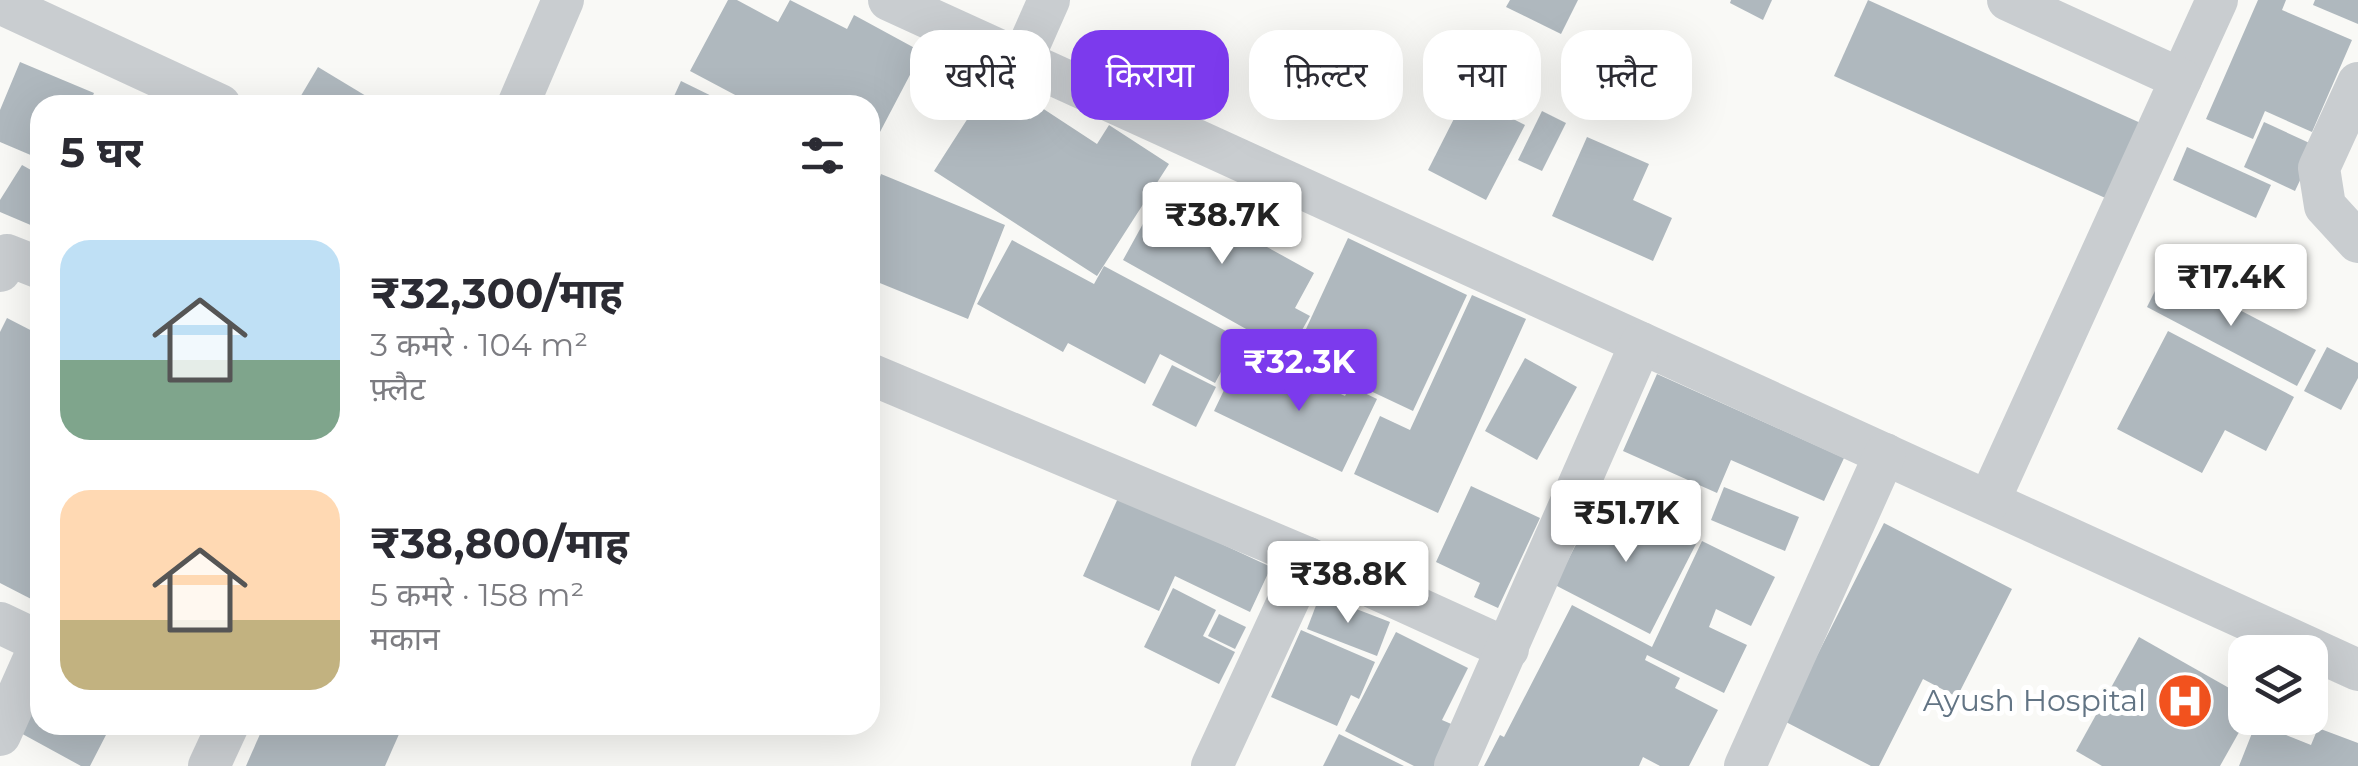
<!DOCTYPE html>
<html lang="hi">
<head>
<meta charset="utf-8">
<style>
	:root { --surface:#fff; --page:#f7f7f7; --text:#2b2b33; --muted:#7c7c81; --accent:#7c3aed }
	body { margin:0; font-family:Montserrat,"Noto Sans Devanagari",sans-serif; background:var(--page); color:var(--text); height:100vh; display:flex; flex-direction:column; font-size:38px; white-space:nowrap }
	* { box-sizing:border-box; margin:0 }
	p { font-size:32px; color:var(--muted) }
	.icon { flex:none; width:55px; height:55px; fill:none; stroke:currentColor; stroke-width:2; stroke-linecap:round; stroke-linejoin:round }
	.map { position:relative; flex:1; overflow:hidden }
	.sheet { position:absolute; left:30px; top:95px; width:850px; height:640px; display:flex; flex-direction:column; background:var(--surface); border-radius:30px; box-shadow:0 10px 40px #0002 }
	.sheet>* { flex:none }
	.guide { position:absolute; left:910px; top:30px; width:950px; height:90px; display:flex; gap:20px }
	.fabs { position:absolute; left:2228px; top:635px; display:grid; gap:20px }
	.fabs a { display:grid; place-items:center; width:100px; height:100px; border-radius:20px; background:var(--surface); box-shadow:0 10px 40px #0002; font-size:50px }
	.price { position:absolute; translate:-50% -85px; padding:0 22px; border-radius:10px; background:#fff; color:#222; font-size:32px; line-height:65px; filter:drop-shadow(0 2px 5px #0008) }
	.price::after { content:''; position:absolute; left:50%; top:60px; width:30px; height:22px; margin-left:-15px; background:inherit; clip-path:polygon(0 0,100% 0,50% 100%) }
	.price.current { background:var(--accent); color:#fff }
	ul { padding:0; list-style:none }
	li { display:flex; align-items:center; gap:30px; height:250px; padding:0 30px }
	li span { display:grid; place-items:center; flex:none; width:280px; height:200px; border-radius:30px; color:#555 }
	li>.icon { margin-inline-start:auto }
	span .icon { width:120px; height:120px; fill:#fffc; stroke-width:1 }
	li b { font-size:42px }
	h2 { display:flex; justify-content:space-between; align-items:center; height:120px; padding:0 30px; font-size:42px }
	.pill { padding:0 35px; border-radius:30px; background:var(--surface); box-shadow:0 10px 40px #0002; font-size:35px; line-height:90px }
	.pill.current { background:var(--accent); color:#fff }
	.map>svg:first-child { display:block }
</style>
</head>
<body>
<div class="map">
<svg width="2358" height="766" viewBox="0 0 2358 766">
	<rect width="100%" height="100%" fill="#f9f9f6"/>
	<g fill="#afb8be">
		<polygon points="728,0 737,0 778,22 790,0 847,29 854,15 922,52 870,151 870,105 754,105 690,71"/>
		<polygon points="1510,0 1578,0 1561,34 1506,7"/>
		<polygon points="1731,0 1772,0 1763,20 1730,3"/>
		<polygon points="1868,0 2145,125 2112,201 1834,76"/>
		<polygon points="2258,0 2286,0 2282,10 2352,40 2312,132 2265,111 2253,139 2206,119"/>
		<polygon points="2315,0 2358,0 2358,24 2313,5"/>
		<polygon points="20,62 94,93 89,105 40,105 40,159 0,142 0,110"/>
		<polygon points="318,67 381,105 309,105 299,99"/>
		<polygon points="681,81 730,105 670,105"/>
		<polygon points="986,90 1031,119 1039,106 1097,144 1109,125 1169,164 1097,276 934,171"/>
		<polygon points="1466,95 1525,125 1486,200 1428,170"/>
		<polygon points="1542,111 1566,123 1542,171 1518,160"/>
		<polygon points="2264,122 2316,146 2295,191 2244,167"/>
		<polygon points="1587,137 1649,164 1633,200 1672,218 1653,261 1552,216"/>
		<polygon points="2187,147 2271,185 2256,218 2173,180"/>
		<polygon points="22,165 40,175 40,229 0,212 0,200"/>
		<polygon points="881,174 1005,225 968,319 870,279 877,259 870,256 870,183 877,186"/>
		<polygon points="1166,182 1271,241 1267,247 1314,273 1295,308 1310,316 1289,353 1123,260"/>
		<polygon points="1348,238 1467,295 1413,411 1294,355"/>
		<polygon points="1012,240 1094,284 1104,266 1239,338 1215,383 1160,354 1145,384 1068,343 1063,352 977,304"/>
		<polygon points="2165,271 2316,350 2297,386 2147,307"/>
		<polygon points="1472,295 1526,319 1438,513 1354,474 1380,416 1410,430"/>
		<polygon points="7,318 40,335 40,591 35,601 0,583 0,332"/>
		<polygon points="2168,331 2294,397 2266,451 2225,430 2202,473 2117,429"/>
		<polygon points="2327,347 2358,363 2358,378 2341,410 2304,391"/>
		<polygon points="1525,358 1577,387 1537,460 1485,431"/>
		<polygon points="1172,365 1216,387 1196,427 1152,405"/>
		<polygon points="1236,365 1280,387 1289,369 1345,396 1350,386 1377,399 1342,472 1214,411"/>
		<polygon points="1657,374 1844,458 1824,501 1731,460 1717,493 1623,451"/>
		<polygon points="1471,486 1540,518 1498,608 1474,597 1480,583 1436,562"/>
		<polygon points="1724,487 1799,517 1785,551 1711,520"/>
		<polygon points="1119,496 1271,567 1250,612 1175,576 1159,611 1083,576"/>
		<polygon points="1601,496 1696,544 1650,634 1555,585"/>
		<polygon points="1884,523 2012,589 1957,697 1923,679 1879,766 1871,766 1784,721"/>
		<polygon points="1702,541 1775,577 1751,626 1716,609 1709,627 1747,645 1724,693 1647,655 1645,660 1680,678 1675,688 1718,710 1689,766 1660,766 1643,757 1639,766 1484,766 1500,735 1504,737 1572,605 1652,647"/>
		<polygon points="1173,588 1216,610 1203,636 1235,652 1219,684 1144,647"/>
		<polygon points="1320,595 1390,622 1377,656 1307,629"/>
		<polygon points="1219,614 1246,627 1235,649 1208,636"/>
		<polygon points="1301,630 1375,662 1359,699 1351,695 1337,726 1271,697"/>
		<polygon points="1396,632 1468,668 1442,720 1456,726 1435,766 1414,766 1345,731"/>
		<polygon points="2139,637 2245,697 2247,718 2220,766 2102,766 2076,751"/>
		<polygon points="40,697 40,725 93,725 107,733 90,766 81,766 17,731"/>
		<polygon points="2256,723 2311,745 2318,728 2358,743 2358,766 2239,766"/>
		<polygon points="264,725 403,725 385,766 246,766"/>
		<polygon points="1339,734 1404,766 1323,766"/>
	</g>
	<g fill="none" stroke-linecap="round" stroke-linejoin="round">
		<g stroke="#c9cdd0" stroke-width="42">
			<polyline points="889,0 2358,670"/>
			<polyline points="0,3 220,105"/>
			<polyline points="1022,61 1049,0"/>
			<polyline points="2181,79 2217,0"/>
			<polyline points="2358,83 2319,168 2325,206 2358,242"/>
			<polyline points="518,105 563,0"/>
			<polyline points="0,271 7,255 40,268"/>
			<polyline points="870,374 1308,558 1508,649"/>
			<polyline points="1989,501 2181,79 2008,0"/>
			<polyline points="0,623 40,642"/>
			<polyline points="0,735 40,645"/>
			<polyline points="209,766 228,725"/>
			<polyline points="1212,766 1308,558"/>
			<polyline points="1455,766 1641,343"/>
			<polyline points="1745,766 1885,454"/>
		</g>
	</g>
	<defs>
		<g id="hospital-disc" transform="scale(2.875)"><circle r="9.5" fill="#f2521e" stroke="#fff"/><path d="M-5-5h3v3.5h4V-5h3V5h-3V1.5h-4V5h-3Z" fill="#fff"/></g>
	</defs>
	<g fill-rule="evenodd">
		<use href="#hospital-disc" x="2185" y="701"/>
	</g>
	<g text-anchor="middle" stroke-width="10" stroke-linejoin="round" paint-order="stroke">
		<g font-size="30" fill="#627484" stroke="#fff" text-anchor="end">
			<text x="2146" y="711">Ayush Hospital</text>
		</g>
	</g>
</svg>
<div class="fabs">
<a><svg class="icon" aria-label="layers" viewBox="0 0 24 24"><path d="M12 4l9 5-9 5-9-5zM3 14l9 5 9-5"/></svg></a>
</div>
<b class="price" style="left:1222px;top:267px">₹38.7K</b>
<b class="price" style="left:2231px;top:329px">₹17.4K</b>
<b class="price current" style="left:1299px;top:414px">₹32.3K</b>
<b class="price" style="left:1626px;top:565px">₹51.7K</b>
<b class="price" style="left:1348px;top:626px">₹38.8K</b>
<div class="guide">
<a class="pill">खरीदें</a>
<a class="pill current">किराया</a>
<a class="pill">फ़िल्टर</a>
<a class="pill">नया</a>
<a class="pill">फ़्लैट</a>
</div>
<section class="sheet">
<h2>5 घर<svg class="icon" aria-label="filters" viewBox="0 0 24 24"><path d="M4 7h16M4 17h16"/><circle cx="9" cy="7" r="2"/><circle cx="15" cy="17" r="2"/></svg></h2>
<ul>
<li><span style="background:linear-gradient(#bfe0f5 60%,#7fa58c 0)"><svg class="icon" aria-label="home" viewBox="0 0 24 24"><path d="M3 11l9-7 9 7M6 9v11h12V9"/></svg></span><div><b>₹32,300/माह</b><p>3 कमरे · 104 m²</p><p>फ़्लैट</p></div></li>
<li><span style="background:linear-gradient(#ffd9b3 65%,#c2b280 0)"><svg class="icon" aria-label="home" viewBox="0 0 24 24"><path d="M3 11l9-7 9 7M6 9v11h12V9"/></svg></span><div><b>₹38,800/माह</b><p>5 कमरे · 158 m²</p><p>मकान</p></div></li>
</ul>
</section>
</div>
</body>
</html>
